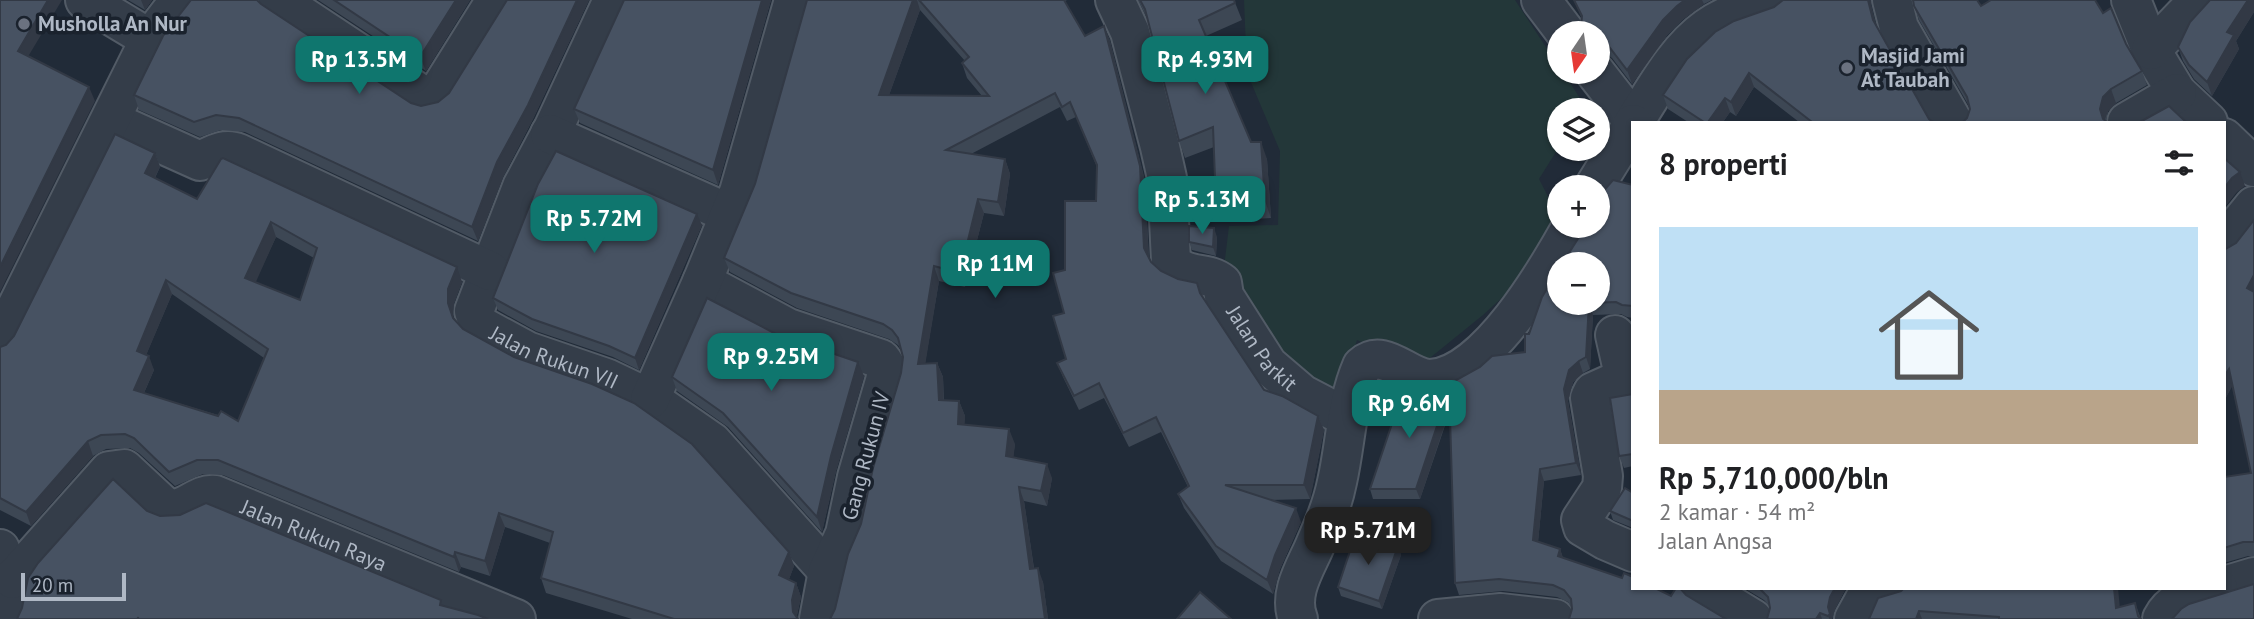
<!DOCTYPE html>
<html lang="id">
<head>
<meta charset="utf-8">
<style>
	:root { --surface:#fff; --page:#f2f2f2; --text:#202124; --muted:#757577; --accent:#0f766e }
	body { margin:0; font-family:"PT Sans",sans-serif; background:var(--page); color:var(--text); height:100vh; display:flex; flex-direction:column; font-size:26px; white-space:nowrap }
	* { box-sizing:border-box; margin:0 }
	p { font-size:23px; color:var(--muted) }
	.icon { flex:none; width:38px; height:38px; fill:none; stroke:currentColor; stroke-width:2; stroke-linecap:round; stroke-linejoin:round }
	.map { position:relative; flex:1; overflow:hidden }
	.sheet { position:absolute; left:1631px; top:121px; width:595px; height:469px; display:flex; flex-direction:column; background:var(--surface); border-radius:0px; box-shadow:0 2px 5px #0004 }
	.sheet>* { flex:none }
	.needle { width:46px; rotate:193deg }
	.buttons { position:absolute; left:1547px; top:21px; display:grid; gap:14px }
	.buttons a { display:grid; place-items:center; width:63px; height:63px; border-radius:50%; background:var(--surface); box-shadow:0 2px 5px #0004; font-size:35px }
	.scale { position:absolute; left:21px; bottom:18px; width:105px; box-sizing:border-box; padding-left:7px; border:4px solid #afb8c5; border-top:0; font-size:19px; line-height:24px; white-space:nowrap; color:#afb8c5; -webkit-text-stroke:5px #1a222d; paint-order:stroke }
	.price { position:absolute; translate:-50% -60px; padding:0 16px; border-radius:14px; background:var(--accent); color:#fff; font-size:23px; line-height:46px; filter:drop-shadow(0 2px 4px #0008) }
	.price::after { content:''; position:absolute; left:50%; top:42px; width:21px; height:16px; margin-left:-10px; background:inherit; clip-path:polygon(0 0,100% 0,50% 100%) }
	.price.active { background:#222; color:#fff }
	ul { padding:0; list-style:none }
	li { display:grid; align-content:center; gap:14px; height:371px; padding:0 28px }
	li span { display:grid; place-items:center; height:217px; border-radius:0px; color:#555 }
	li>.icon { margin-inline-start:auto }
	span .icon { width:126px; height:126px; fill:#fffc; stroke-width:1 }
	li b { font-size:30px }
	h2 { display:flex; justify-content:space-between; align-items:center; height:84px; padding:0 28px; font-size:30px }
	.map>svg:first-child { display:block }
</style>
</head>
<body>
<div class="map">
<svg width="2254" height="619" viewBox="0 0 2254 619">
	<rect width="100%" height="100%" fill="#212b38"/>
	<polygon fill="#233739" points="1244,0 1515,0 1559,67 1559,72 1563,72 1585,106 1582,110 1559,110 1559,147 1539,179 1556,212 1540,263 1483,315 1420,366 1357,340 1336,408 1287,361 1222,284 1229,226 1278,225 1280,151 1247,73"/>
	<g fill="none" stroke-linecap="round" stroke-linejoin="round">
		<g stroke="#525b66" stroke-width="42">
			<g id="minor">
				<polyline points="85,0 150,39"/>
				<polyline points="278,0 428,99 436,96 496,0"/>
				<path id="s1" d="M 613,0 L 553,129 L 522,187 L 474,311 L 479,325 L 527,351 L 606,378 L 650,399 L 712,442 L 828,571"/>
				<path id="s2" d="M 1115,0 L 1130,32 L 1160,147 L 1167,178 L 1171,261 C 1187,280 1206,270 1222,283 L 1224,296 L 1268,365 L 1302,394 L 1346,417"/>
				<polyline points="1541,0 1566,33"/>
				<polyline points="1892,0 1899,28 1953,122"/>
				<polyline points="2131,0 2151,50 2177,93 2208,122"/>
				<polyline points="2151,50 2199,0"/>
				<polyline points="1595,72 1634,122"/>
				<path d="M 111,121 L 200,161 C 213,155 224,147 238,153 L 490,271"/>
				<path d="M 1634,122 C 1655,90 1675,51 1707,28 C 1726,14 1750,8 1772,0"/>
				<polyline points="2127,122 2177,93"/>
				<polyline points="550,134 730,214"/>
				<polyline points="2224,138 2254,167"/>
				<polyline points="1594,187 1633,124"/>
				<polyline points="2224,243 2254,206"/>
				<path d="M 702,282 L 788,328 L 881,359 C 888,367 887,371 885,381 L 857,477 L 845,534 L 828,571 L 819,619"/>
				<polyline points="1615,335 1624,375 1622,379 1593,392 1590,398 1603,476 1602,488 1581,520 1583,527 1605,540 1633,552"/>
				<polyline points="0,341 150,39 180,0"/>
				<polyline points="650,399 702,282 739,192 794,0"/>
				<polyline points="0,549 13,579 6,619"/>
				<path id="s3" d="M 13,579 L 109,471 L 124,469 L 167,509 C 187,512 196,493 215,495 L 516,619"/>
				<polyline points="2224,586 2254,577"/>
				<polyline points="1702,588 1753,619"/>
				<path d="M 1298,619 C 1289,596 1302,573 1312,552 C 1322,529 1332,507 1337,482 C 1346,442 1346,403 1362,366 C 1384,346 1407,379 1430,379 C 1486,377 1548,269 1572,226"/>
				<polyline points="1438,619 1501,613 1555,619"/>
				<polyline points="1854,619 1869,592 1893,588"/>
				<path d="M 2162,619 C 2173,597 2196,595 2218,588"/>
			</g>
		</g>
		<use href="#minor" stroke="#343d49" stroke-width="38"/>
	</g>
	<g fill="#3d4754" fill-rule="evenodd">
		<polygon points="128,0 152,0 145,10"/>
		<polygon points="318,0 470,0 426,71"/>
		<polygon points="507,0 589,0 533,119 503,177 478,241 245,132 221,130 200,137 139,110 134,95 261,4 411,103 421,106 438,102 449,93"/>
		<polygon points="624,0 771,0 718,185 580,123 574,109"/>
		<path d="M 807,0 L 1067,0 L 1065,1 L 1085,36 L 1104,26 L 1110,41 L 1145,181 L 1149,259 L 1151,262 L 1161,271 L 1201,294 L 1264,390 L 1318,416 L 1324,430 L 1310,499 L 1270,500 L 1301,522 L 1280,569 L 1273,594 L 1221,561 L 1184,508 L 1178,494 L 1188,487 L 1161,432 L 1129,447 L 1104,398 L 1079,410 L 1063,377 L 1057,363 L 1066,359 L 1064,313 L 1065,270 L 1096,201 L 1097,167 L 1076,117 L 1067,121 L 1060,107 L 971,154 L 1005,159 L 1010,174 L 1004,216 L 984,213 L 965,287 L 939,281 L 925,363 L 937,363 L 943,377 L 944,400 L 959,401 L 965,416 L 964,424 L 1015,444 L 1013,457 L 1052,478 L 1047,506 L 1024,501 L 1034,568 L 1043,582 L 1048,619 L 830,619 L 835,609 L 861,524 L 901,373 L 903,357 L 901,350 L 898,345 L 889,339 L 797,308 L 730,272 L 724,258 L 755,184 ZM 920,10 L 965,61 L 962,63 L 967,78 L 982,96 L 889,95 Z"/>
		<polygon points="1138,0 1234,0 1242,20 1206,36 1251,142 1267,159 1271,218 1223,221 1216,204 1214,147 1185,158 1179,141 1147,18"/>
		<polygon points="1574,0 1712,0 1704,4 1682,20 1668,34 1632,84 1612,58 1603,52 1598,51 1598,33 1579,33 1578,31 1581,27 1582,19"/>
		<polygon points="1783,0 1871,0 1871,5 1876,25 1929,119 1933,122 1799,122 1754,87 1736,116 1730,112 1723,122 1688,122 1668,109 1663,95"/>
		<polygon points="2254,0 2254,12 2236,41 2239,49 2212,96 2194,79 2183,61 2178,47"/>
		<polygon points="1914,6 1981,6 2126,44 2142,71 2147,85 2116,103 2108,111 2106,122 1967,118 1970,109 1969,106 1919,20"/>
		<path d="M 155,153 L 160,167 L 155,178 L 197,199 L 462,282 L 454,303 L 453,317 L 463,329 L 789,552 L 794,566 L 789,579 L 796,583 L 801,597 L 797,615 L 798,619 L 632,619 L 546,593 L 541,578 L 550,543 L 505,527 L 490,576 L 461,567 L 459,572 L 223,475 L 203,474 L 175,486 L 139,453 L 130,448 L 106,449 L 93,456 L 31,526 L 0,510 L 0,347 L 6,345 L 14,336 ZM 276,237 L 314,258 L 300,300 L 255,282 ZM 172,294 L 264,358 L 238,421 L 144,393 L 154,370 L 146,355 Z"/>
		<polygon points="1633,185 1633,318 1627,317 1621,314 1593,315 1590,369 1583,373 1573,382 1568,401 1581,475 1544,481 1538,542 1560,549 1563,558 1671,596 1686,595 1572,609 1568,602 1557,597 1503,591 1459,595 1455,583 1450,411 1420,499 1373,499 1370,489 1448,393 1525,352 1529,334"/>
		<polygon points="2254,220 2254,556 2248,556 2224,563 2224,477 2251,473 2232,386 2224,401 2224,250 2236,243"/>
		<polygon points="702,225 639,370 613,357 536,331 498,310 493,298"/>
		<polygon points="1217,237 1216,256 1192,250 1189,242"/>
		<polygon points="864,376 836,471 822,532 728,427 677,391 672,377"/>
		<polygon points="1633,394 1633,466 1624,468 1619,456"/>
		<polygon points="1633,493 1633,528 1613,520 1610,511"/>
		<polygon points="1398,546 1401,555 1382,609 1341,596 1338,587"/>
		<polygon points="1744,588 1846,588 1835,609 1832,619 1767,619 1770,607 1764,600"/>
		<polygon points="1878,598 2120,607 2135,603 2141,619 1869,619"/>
	</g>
	<g fill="#323945">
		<polygon points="48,0 62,0 23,65 18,51"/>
		<polygon points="141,0 152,0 145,10"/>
		<polygon points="456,0 470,0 426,71 420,57"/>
		<polygon points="577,0 589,0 533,119 503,177 478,241 472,227 497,162"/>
		<polygon points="762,0 771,0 718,185 713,170"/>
		<polygon points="913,0 917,0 920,10 884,109 879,95"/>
		<polygon points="1685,0 1702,0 1704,4 1682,20 1668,34 1632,84 1627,70 1663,20 1677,6"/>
		<polygon points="1868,0 1871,0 1871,5 1878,34 1873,20"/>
		<polygon points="2248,0 2254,0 2254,12 2236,41 2239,49 2212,96 2207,82 2227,32"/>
		<polygon points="1104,26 1110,41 1145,181 1149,263 1144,248"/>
		<polygon points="1749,73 1754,87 1736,116 1731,102"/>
		<polygon points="89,87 95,101 0,292 0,267"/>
		<polygon points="2111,89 2116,103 2108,111 2104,122 2100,109 2103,97"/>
		<polygon points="1725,98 1730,112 1723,122 1708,122"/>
		<polygon points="1261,142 1267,159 1271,218 1265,201"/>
		<polygon points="155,153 160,167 150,187 145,173"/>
		<polygon points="1005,159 1010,174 1004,216 998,202"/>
		<polygon points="2240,172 2245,186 2237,192 2224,208 2224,188 2232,178"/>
		<polygon points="978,199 984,213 965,287 960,273"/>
		<polygon points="697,214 702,225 639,370 635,358"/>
		<polygon points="271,222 276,237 251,293 245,278"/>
		<polygon points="1214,228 1217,237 1216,256 1213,247"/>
		<polygon points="934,266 939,281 923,378 918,364"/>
		<polygon points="457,267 462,282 454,303 453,317 448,303 448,289"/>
		<polygon points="2254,275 2254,298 2247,288"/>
		<polygon points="166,280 172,294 142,365 137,351"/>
		<polygon points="1589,303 1593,315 1590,369 1586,357"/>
		<polygon points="149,356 154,370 139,404 134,390"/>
		<polygon points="1579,361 1583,373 1573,382 1568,401 1581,475 1576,463 1564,389 1569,370"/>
		<polygon points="858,362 864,376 836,471 822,532 817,517 831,456"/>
		<polygon points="937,363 943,377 944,414 939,400"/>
		<polygon points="2229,369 2234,383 2224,401 2224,377"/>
		<polygon points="1448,393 1452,403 1420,499 1416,489"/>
		<polygon points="959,401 965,416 964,438 958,424"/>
		<polygon points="1318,416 1324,430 1310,499 1304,485"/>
		<polygon points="1009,429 1015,444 1012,471 1006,456"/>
		<polygon points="88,441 93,456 31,526 26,512"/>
		<polygon points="1047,464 1052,478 1047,506 1041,491"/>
		<polygon points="1540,469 1544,481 1537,552 1533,540"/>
		<polygon points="1019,487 1024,501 1036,583 1030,569"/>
		<polygon points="1296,508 1301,522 1280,569 1273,594 1267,580 1275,555"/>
		<polygon points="499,513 505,527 490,576 485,561"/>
		<polygon points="1398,546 1401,555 1382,609 1379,601"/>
		<polygon points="1560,549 1564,561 1558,556"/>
		<polygon points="455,552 461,567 459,572 454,557"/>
		<polygon points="789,552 794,566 785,590 779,575"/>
		<polygon points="1038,568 1043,582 1048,619 1045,619"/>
		<polygon points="796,583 801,597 797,615 798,619 793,612 792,600"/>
		<polygon points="1835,588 1846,588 1835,609 1832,619 1829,619 1828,607 1830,597"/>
		<polygon points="2114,588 2118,588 2121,619 2116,608"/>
		<polygon points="1919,611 1922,619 1916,619"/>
		<polygon points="1820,613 1822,619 1816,619"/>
	</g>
	<g fill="#475262" stroke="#323945" stroke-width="2" fill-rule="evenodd">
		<polygon points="0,0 48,0 18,51 89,87 0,267"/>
		<polygon points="191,0 257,0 261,4 411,103 421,106 438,102 449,93 507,0 577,0 528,105 497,162 472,227 239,118 216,115 194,122 134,95 163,36"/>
		<polygon points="334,0 456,0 420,57"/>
		<polygon points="624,0 762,0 713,170 574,109"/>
		<polygon points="807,0 913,0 879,95 989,96 962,63 969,57 919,0 1064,0 1085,36 1104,26 1140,166 1144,248 1151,262 1161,271 1178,279 1197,283 1200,293 1264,390 1282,396 1318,416 1304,485 1225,485 1296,508 1275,555 1267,580 1216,546 1178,494 1189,486 1156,417 1123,433 1099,383 1074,396 1057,363 1066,359 1053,316 1064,313 1053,273 1065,270 1065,201 1096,201 1097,165 1070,102 1062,107 1055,93 946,150 1005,159 998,202 978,199 960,273 934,266 918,364 937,363 939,400 959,401 958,424 1009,429 1006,456 1047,464 1041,491 1019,487 1030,569 1038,568 1045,619 830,619 835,609 848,554 861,524 873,468 901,373 903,357 898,338 892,330 883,324 791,293 724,258 755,184"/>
		<polygon points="1140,0 1234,0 1235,3 1199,20 1251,142 1261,142 1265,201 1216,204 1213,127 1179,141 1145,9"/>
		<polygon points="1574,0 1685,0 1677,6 1663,20 1627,70 1607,44 1598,38 1598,33 1581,33 1578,31 1581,27 1582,16"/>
		<polygon points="1783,0 1868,0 1873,20 1929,119 1933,122 1812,122 1749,73 1731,102 1725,98 1708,122 1704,122 1663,95 1687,59 1715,32 1734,21 1774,7"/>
		<polygon points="1913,0 1977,0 1981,6 1991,0 2095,0 2103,13 2111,8 2126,44 2142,71 2111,89 2103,97 2100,109 2103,119 2107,122 1963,122 1967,118 1970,109 1967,97 1914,6"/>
		<polygon points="2210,0 2248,0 2227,32 2234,35 2207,82 2189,65 2178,47 2190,22"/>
		<polygon points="2169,106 2186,122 2140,122"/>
		<path d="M 115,134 L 155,153 L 145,173 L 197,199 L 221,159 L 223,158 L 457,267 L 448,289 L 448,303 L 453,318 L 463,329 L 514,357 L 592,384 L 634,403 L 692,444 L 789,552 L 779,575 L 796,583 L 792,600 L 793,612 L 798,619 L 674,619 L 541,578 L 553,532 L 499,513 L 485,561 L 455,552 L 454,557 L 218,460 L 197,460 L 169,472 L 134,438 L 125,434 L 101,435 L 88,441 L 26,512 L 0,498 L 0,347 L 6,345 L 14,336 ZM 271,222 L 317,248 L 300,300 L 245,278 ZM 166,280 L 268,349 L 238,421 L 221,411 L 218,416 L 134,390 L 149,356 L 137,351 Z"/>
		<polygon points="556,151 697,214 635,358 609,346 532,319 493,298 538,184"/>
		<polygon points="2224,158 2240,172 2232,178 2224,188"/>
		<polygon points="1613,180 1633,185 1633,306 1622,305 1616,302 1589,303 1586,357 1579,361 1569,370 1564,389 1576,463 1540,469 1533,540 1560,549 1558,556 1622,578 1624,573 1633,577 1633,588 1655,588 1671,596 1676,588 1680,588 1686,595 1726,619 1569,619 1572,609 1571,599 1564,590 1553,585 1499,579 1455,583 1449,384 1480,367 1492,356 1525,352 1525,334 1529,334 1542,297 1559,269 1559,303 1598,303 1598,264 1562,264 1586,226 1598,226 1598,195 1601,194"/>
		<polygon points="2254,220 2254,275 2247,288 2254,292 2254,542 2243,542 2224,548 2224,477 2251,473 2229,369 2224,377 2224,250 2236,243"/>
		<polygon points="1189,226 1214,228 1213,247 1189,242"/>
		<polygon points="707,298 776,334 858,362 831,456 817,517 723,413 672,377"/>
		<polygon points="1404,388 1448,393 1416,489 1370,489"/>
		<polygon points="1633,394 1633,454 1619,456 1610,398"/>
		<polygon points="113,479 147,511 160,516 180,515 206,503 441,600 440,605 478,615 488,619 139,619 138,618 137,619 17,619 22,608 28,578 38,563"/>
		<polygon points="1625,488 1633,493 1633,521 1610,511"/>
		<polygon points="1356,533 1398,546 1379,601 1338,587"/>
		<polygon points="2254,584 2254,619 2172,619 2181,609 2189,604"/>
		<polygon points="1759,588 1835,588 1830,597 1828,607 1830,614 1828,616 1820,613 1816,619 1767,619 1770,608 1768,597"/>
		<polygon points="1904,588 2114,588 2116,608 2135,603 2138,616 2141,619 1999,619 1999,617 1919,611 1916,619 1869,619 1878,598 1901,591"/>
		<polygon points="1200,592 1231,619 1177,619"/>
	</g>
	<g fill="#6b7280" stroke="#1a222d" stroke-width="2.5">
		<circle cx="24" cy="24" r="7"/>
		<circle cx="1847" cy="68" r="7"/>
	</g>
	<g text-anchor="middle" stroke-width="7" stroke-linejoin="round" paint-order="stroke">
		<g font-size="21" font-weight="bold" fill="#afb8c5" stroke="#1a222d" text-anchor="start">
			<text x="38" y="31">Musholla An Nur</text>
			<text x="1861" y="63">Masjid Jami<tspan x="1861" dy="24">At Taubah</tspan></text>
		</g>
		<g font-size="21" fill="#afb8c5" stroke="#1a222d">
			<text dy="7" stroke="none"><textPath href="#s2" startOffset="404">Jalan Parkit</textPath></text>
			<text dy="7" stroke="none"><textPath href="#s1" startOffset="438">Jalan Rukun VII</textPath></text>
			<text transform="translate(866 456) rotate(-75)" y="7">Gang Rukun IV</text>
			<text dy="7" stroke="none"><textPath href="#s3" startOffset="376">Jalan Rukun Raya</textPath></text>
		</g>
	</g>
</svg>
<div class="buttons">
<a><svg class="needle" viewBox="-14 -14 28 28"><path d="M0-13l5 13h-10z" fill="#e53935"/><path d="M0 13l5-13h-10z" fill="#757577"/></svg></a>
<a><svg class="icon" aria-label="layers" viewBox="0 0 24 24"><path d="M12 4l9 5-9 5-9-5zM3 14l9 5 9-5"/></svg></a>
<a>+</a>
<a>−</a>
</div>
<div class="scale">20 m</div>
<b class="price" style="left:359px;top:96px">Rp 13.5M</b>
<b class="price" style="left:1205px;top:96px">Rp 4.93M</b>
<b class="price" style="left:1202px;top:236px">Rp 5.13M</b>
<b class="price" style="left:594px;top:255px">Rp 5.72M</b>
<b class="price" style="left:995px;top:300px">Rp 11M</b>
<b class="price" style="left:771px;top:393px">Rp 9.25M</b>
<b class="price" style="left:1409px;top:440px">Rp 9.6M</b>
<b class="price active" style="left:1368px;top:567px">Rp 5.71M</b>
<section class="sheet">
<h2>8 properti<svg class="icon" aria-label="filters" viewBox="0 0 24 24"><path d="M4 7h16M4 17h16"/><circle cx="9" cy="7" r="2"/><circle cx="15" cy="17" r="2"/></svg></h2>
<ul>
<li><span style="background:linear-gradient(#bfe0f5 75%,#b9a48a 0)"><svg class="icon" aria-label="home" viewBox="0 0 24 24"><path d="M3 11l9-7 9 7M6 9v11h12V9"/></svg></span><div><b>Rp 5,710,000/bln</b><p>2 kamar · 54 m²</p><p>Jalan Angsa</p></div></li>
</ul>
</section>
</div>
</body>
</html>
